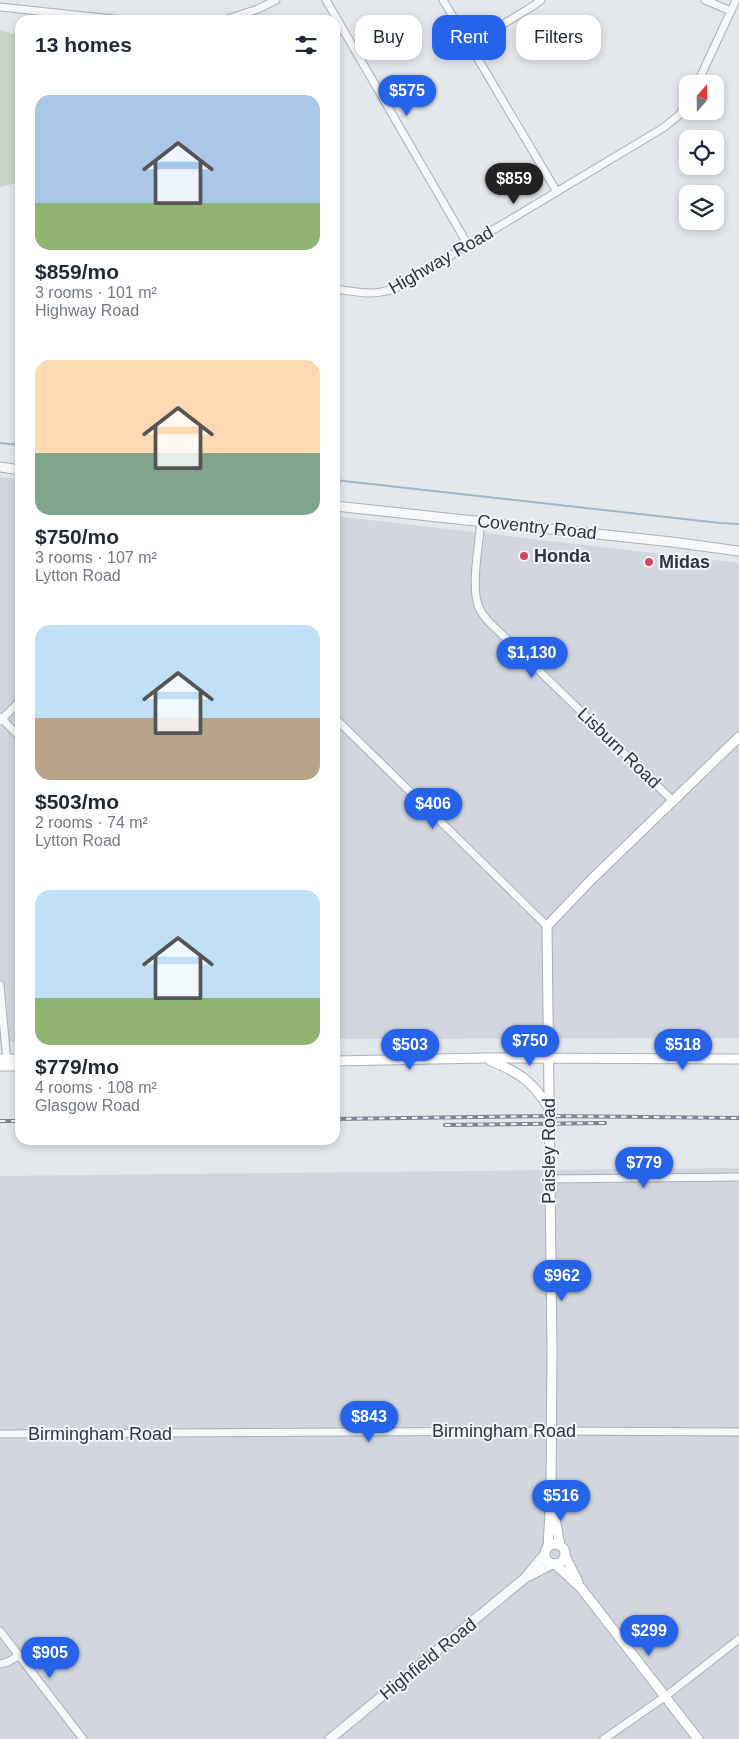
<!DOCTYPE html>
<html lang="en">
<head>
<meta charset="utf-8">
<style>
	:root { --surface:#fff; --page:#f2f2f3; --text:#1f2937; --muted:#747a83; --accent:#2563eb }
	body { margin:0; font-family:Arial,sans-serif; background:var(--page); color:var(--text); height:100vh; display:flex; flex-direction:column; font-size:19px; white-space:nowrap }
	* { box-sizing:border-box; margin:0 }
	p { font-size:16px; color:var(--muted) }
	.icon { flex:none; width:28px; height:28px; fill:none; stroke:currentColor; stroke-width:2; stroke-linecap:round; stroke-linejoin:round }
	.map { position:relative; flex:1; overflow:hidden }
	.sheet { position:absolute; left:15px; top:15px; width:325px; height:1130px; display:flex; flex-direction:column; background:var(--surface); border-radius:15px; box-shadow:0 2px 8px #0003 }
	.sheet>* { flex:none }
	.top-card { position:absolute; left:355px; top:15px; width:309px; height:45px; display:flex; gap:10px }
	.needle { width:32px; rotate:20deg }
	.controls { position:absolute; left:679px; top:75px; display:grid; gap:10px }
	.controls a { display:grid; place-items:center; width:45px; height:45px; border-radius:10px; background:var(--surface); box-shadow:0 2px 8px #0003; font-size:25px }
	.price { position:absolute; translate:-50% -42px; padding:0 11px; border-radius:18px; background:var(--accent); color:#fff; font-size:16px; line-height:32px; filter:drop-shadow(0 1px 2px #0008) }
	.price::after { content:''; position:absolute; left:50%; top:30px; width:15px; height:11px; margin-left:-8px; background:inherit; clip-path:polygon(0 0,100% 0,50% 100%) }
	.price.selected { background:#222; color:#fff }
	ul { padding:0; list-style:none }
	li { display:grid; align-content:center; gap:10px; height:265px; padding:0 20px }
	li span { display:grid; place-items:center; height:155px; border-radius:15px; color:#555 }
	li>.icon { margin-inline-start:auto }
	span .icon { width:90px; height:90px; fill:#fffc; stroke-width:1 }
	li b { font-size:21px }
	h2 { display:flex; justify-content:space-between; align-items:center; height:60px; padding:0 20px; font-size:21px }
	.chip { padding:0 18px; border-radius:15px; background:var(--surface); box-shadow:0 2px 8px #0003; font-size:18px; line-height:45px }
	.chip.selected { background:var(--accent); color:#fff }
	.map>svg:first-child { display:block }
</style>
</head>
<body>
<div class="map">
<svg width="739" height="1739" viewBox="0 0 739 1739">
	<rect width="100%" height="100%" fill="#e4e7ec"/>
	<g fill="#d2d6de">
		<polygon points="0,477 20,479 20,1042 0,1042"/>
		<polygon points="335,516 739,563 739,1038 335,1039"/>
		<polygon points="739,1168 739,1739 0,1739 0,1176"/>
	</g>
	<polygon fill="#c9d6c5" points="0,30 20,36 20,182 0,187"/>
	<g fill="none" stroke-linecap="round" stroke-linejoin="round">
		<g stroke="#9fb4cc" stroke-width="2">
			<polyline points="0,443 20,445"/>
			<polyline points="335,480 720,523 739,524"/>
		</g>
		<g stroke="#a9aeb7" stroke-width="9">
			<g id="minor">
				<polyline points="326,0 468,245"/>
				<polyline points="443,0 557,192"/>
				<polyline points="705,0 731,11"/>
				<polyline points="0,7 122,20"/>
				<polyline points="224,20 258,9 276,0"/>
				<polyline points="469,45 533,6 541,0"/>
				<polyline points="697,84 736,0"/>
				<path d="M 335,289 C 358,292 376,297 398,287 L 663,128 L 678,116 L 688,102"/>
				<path d="M 481,521 C 479,542 472,582 477,601 C 478,609 483,615 488,621 L 673,801"/>
				<polyline points="0,717 20,737"/>
				<polyline points="335,718 547,926"/>
				<polyline points="0,721 20,701"/>
				<polyline points="0,985 7,1062"/>
				<polyline points="549,1179 739,1177"/>
				<polyline points="0,1434 551,1431 739,1432"/>
				<polyline points="0,1631 83,1739"/>
				<polyline points="0,1664 8,1662 18,1656"/>
				<polyline points="604,1739 666,1696 739,1639"/>
			</g>
		</g>
		<g stroke="#a9aeb7" stroke-width="11">
			<g id="tertiary">
				<polyline points="0,467 20,470"/>
				<polyline points="335,506 672,542 739,551"/>
				<polyline points="529,1576 552,1564"/>
				<polyline points="330,1739 525,1578 545,1554"/>
			</g>
		</g>
		<g stroke="#a9aeb7" stroke-width="11">
			<g id="secondary">
				<polyline points="0,1059 20,1059"/>
				<polyline points="335,1061 485,1058 739,1059"/>
				<path d="M 491,1061 C 520,1073 532,1081 549,1108"/>
				<polyline points="0,1066 20,1066"/>
				<polyline points="553,1508 560,1545"/>
				<circle cx="555" cy="1554" r="10"/>
				<polyline points="548,1547 551,1495 552,1349 547,926 592,879 739,737"/>
				<polyline points="565,1556 578,1582"/>
				<polyline points="555,1564 581,1588 698,1739"/>
			</g>
		</g>
		<use href="#minor" stroke="#f7f8fa" stroke-width="7"/>
		<use href="#tertiary" stroke="#f7f8fa" stroke-width="9"/>
		<use href="#secondary" stroke="#fff" stroke-width="9"/>
		<g stroke="#7d8696" stroke-width="4">
			<g id="rail">
				<polyline points="335,1119 549,1116 739,1118"/>
				<polyline points="0,1121 20,1121"/>
				<polyline points="445,1125 605,1123"/>
			</g>
		</g>
		<use href="#rail" stroke="#f4f6f9" stroke-width="2" stroke-dasharray="5.5" stroke-linecap="butt"/>
	</g>
	<g fill="#d1495b" stroke="#f4f6f9" stroke-width="2">
		<circle cx="524" cy="556" r="5"/>
		<circle cx="649" cy="562" r="5"/>
	</g>
	<g text-anchor="middle" stroke-width="4" stroke-linejoin="round" paint-order="stroke">
		<g font-size="18" fill="#2b3445" stroke="#f4f6f9">
			<text transform="translate(441 260) rotate(-30)" y="6">Highway Road</text>
			<text transform="translate(537 527) rotate(6)" y="6">Coventry Road</text>
			<text transform="translate(619 748) rotate(44)" y="6">Lisburn Road</text>
			<text transform="translate(549 1151) rotate(-90)" y="6">Paisley Road</text>
			<text x="504" y="1437">Birmingham Road</text>
			<text x="100" y="1440">Birmingham Road</text>
			<text transform="translate(428 1659) rotate(-39)" y="6">Highfield Road</text>
		</g>
		<g font-size="18" font-weight="bold" fill="#2b3445" stroke="#f4f6f9" text-anchor="start">
			<text x="534" y="562">Honda</text>
			<text x="659" y="568">Midas</text>
		</g>
	</g>
</svg>
<div class="controls">
<a><svg class="needle" viewBox="-14 -14 28 28"><path d="M0-13l5 13h-10z" fill="#e53935"/><path d="M0 13l5-13h-10z" fill="#747a83"/></svg></a>
<a><svg class="icon" aria-label="locate" viewBox="0 0 24 24"><circle cx="12" cy="12" r="6"/><path d="M12 2v4M12 18v4M2 12h4M18 12h4"/></svg></a>
<a><svg class="icon" aria-label="layers" viewBox="0 0 24 24"><path d="M12 4l9 5-9 5-9-5zM3 14l9 5 9-5"/></svg></a>
</div>
<b class="price" style="left:407px;top:117px">$575</b>
<b class="price selected" style="left:514px;top:205px">$859</b>
<b class="price" style="left:532px;top:679px">$1,130</b>
<b class="price" style="left:433px;top:830px">$406</b>
<b class="price" style="left:530px;top:1067px">$750</b>
<b class="price" style="left:410px;top:1071px">$503</b>
<b class="price" style="left:683px;top:1071px">$518</b>
<b class="price" style="left:644px;top:1189px">$779</b>
<b class="price" style="left:562px;top:1302px">$962</b>
<b class="price" style="left:369px;top:1443px">$843</b>
<b class="price" style="left:561px;top:1522px">$516</b>
<b class="price" style="left:649px;top:1657px">$299</b>
<b class="price" style="left:50px;top:1679px">$905</b>
<div class="top-card">
<a class="chip">Buy</a>
<a class="chip selected">Rent</a>
<a class="chip">Filters</a>
</div>
<section class="sheet">
<h2>13 homes<svg class="icon" aria-label="filters" viewBox="0 0 24 24"><path d="M4 7h16M4 17h16"/><circle cx="9" cy="7" r="2"/><circle cx="15" cy="17" r="2"/></svg></h2>
<ul>
<li><span style="background:linear-gradient(#a9c7e8 70%,#8fb573 0)"><svg class="icon" aria-label="home" viewBox="0 0 24 24"><path d="M3 11l9-7 9 7M6 9v11h12V9"/></svg></span><div><b>$859/mo</b><p>3 rooms · 101 m²</p><p>Highway Road</p></div></li>
<li><span style="background:linear-gradient(#ffd9b3 60%,#7fa58c 0)"><svg class="icon" aria-label="home" viewBox="0 0 24 24"><path d="M3 11l9-7 9 7M6 9v11h12V9"/></svg></span><div><b>$750/mo</b><p>3 rooms · 107 m²</p><p>Lytton Road</p></div></li>
<li><span style="background:linear-gradient(#bfe0f5 60%,#b9a48a 0)"><svg class="icon" aria-label="home" viewBox="0 0 24 24"><path d="M3 11l9-7 9 7M6 9v11h12V9"/></svg></span><div><b>$503/mo</b><p>2 rooms · 74 m²</p><p>Lytton Road</p></div></li>
<li><span style="background:linear-gradient(#bfe0f5 70%,#8fb573 0)"><svg class="icon" aria-label="home" viewBox="0 0 24 24"><path d="M3 11l9-7 9 7M6 9v11h12V9"/></svg></span><div><b>$779/mo</b><p>4 rooms · 108 m²</p><p>Glasgow Road</p></div></li>
</ul>
</section>
</div>
</body>
</html>
